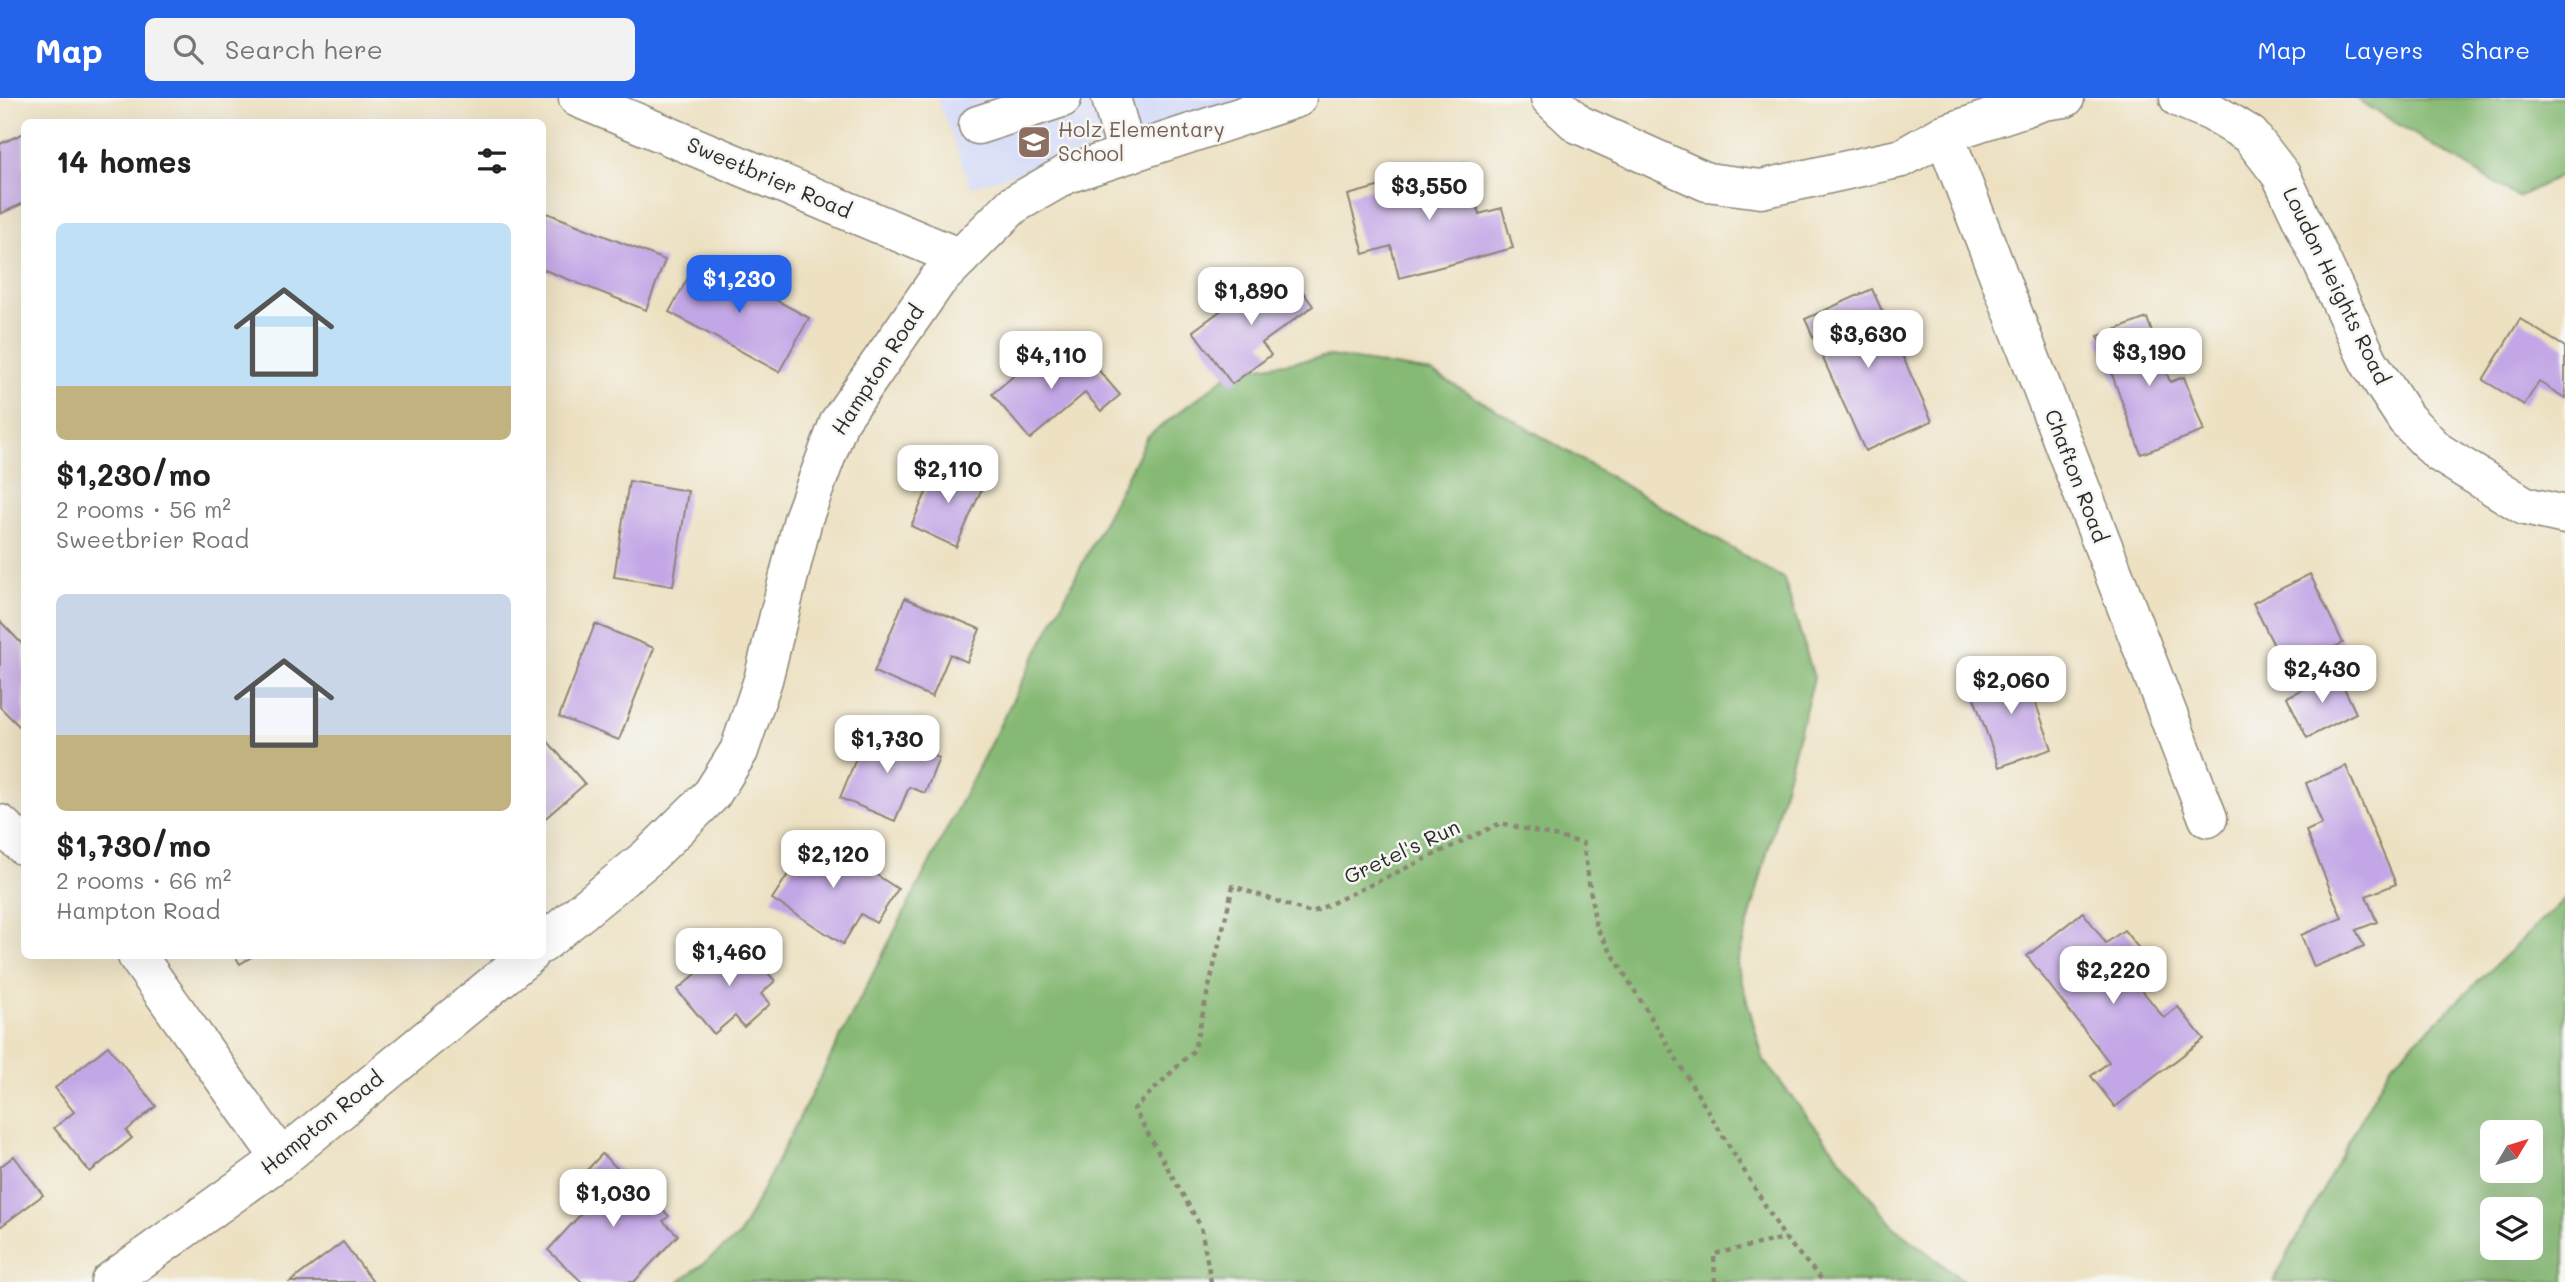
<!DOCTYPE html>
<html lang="en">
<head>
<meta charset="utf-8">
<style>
	:root { --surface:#fff; --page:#f2f2f2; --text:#222; --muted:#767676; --accent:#2563eb }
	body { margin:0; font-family:Mali,sans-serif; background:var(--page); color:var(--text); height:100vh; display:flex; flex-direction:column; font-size:26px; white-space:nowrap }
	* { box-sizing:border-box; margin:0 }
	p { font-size:23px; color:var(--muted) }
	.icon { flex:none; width:38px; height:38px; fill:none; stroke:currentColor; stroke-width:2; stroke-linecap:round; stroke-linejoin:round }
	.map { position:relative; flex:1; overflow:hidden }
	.panel { position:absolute; left:21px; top:21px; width:525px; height:840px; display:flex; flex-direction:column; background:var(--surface); border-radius:10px; box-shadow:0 7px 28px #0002 }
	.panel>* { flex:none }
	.needle { width:46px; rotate:52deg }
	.buttons { position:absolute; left:2480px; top:1022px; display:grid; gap:14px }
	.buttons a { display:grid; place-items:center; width:63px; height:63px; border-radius:10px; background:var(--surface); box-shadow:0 7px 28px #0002; font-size:35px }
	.price { position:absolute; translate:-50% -60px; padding:0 16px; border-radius:14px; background:#fff; color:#222; font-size:23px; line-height:46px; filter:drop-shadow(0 2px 4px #0008) }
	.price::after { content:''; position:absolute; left:50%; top:42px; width:21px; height:16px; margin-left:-10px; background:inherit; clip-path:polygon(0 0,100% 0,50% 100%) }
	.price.current { background:var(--accent); color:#fff }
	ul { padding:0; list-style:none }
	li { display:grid; align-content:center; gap:14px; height:371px; padding:0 35px }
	li span { display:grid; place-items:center; height:217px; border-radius:10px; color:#555 }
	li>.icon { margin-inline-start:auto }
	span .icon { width:126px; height:126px; fill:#fffc; stroke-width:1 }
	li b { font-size:30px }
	h2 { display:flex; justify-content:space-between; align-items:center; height:84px; padding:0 35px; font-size:30px }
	header { display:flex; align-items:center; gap:42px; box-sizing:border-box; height:98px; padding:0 35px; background:var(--accent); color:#fff }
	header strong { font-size:33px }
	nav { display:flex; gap:38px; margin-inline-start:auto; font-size:24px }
	.search { width:490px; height:63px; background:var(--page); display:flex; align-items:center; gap:18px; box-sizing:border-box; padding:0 24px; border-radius:10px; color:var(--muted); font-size:26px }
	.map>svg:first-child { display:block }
</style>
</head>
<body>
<header>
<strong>Map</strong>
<div class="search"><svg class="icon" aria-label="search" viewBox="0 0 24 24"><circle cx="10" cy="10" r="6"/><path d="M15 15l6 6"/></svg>Search here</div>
<nav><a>Map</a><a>Layers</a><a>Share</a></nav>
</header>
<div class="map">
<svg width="2565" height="1184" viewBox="0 0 2565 1184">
	<rect width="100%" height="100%" fill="#f6f6f2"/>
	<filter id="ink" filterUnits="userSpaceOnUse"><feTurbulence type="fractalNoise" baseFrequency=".0143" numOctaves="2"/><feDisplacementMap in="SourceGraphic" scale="14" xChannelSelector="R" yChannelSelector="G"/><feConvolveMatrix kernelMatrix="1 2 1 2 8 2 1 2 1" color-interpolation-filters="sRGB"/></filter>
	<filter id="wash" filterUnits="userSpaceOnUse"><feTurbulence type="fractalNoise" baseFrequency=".00686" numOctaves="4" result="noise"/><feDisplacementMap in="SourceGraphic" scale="28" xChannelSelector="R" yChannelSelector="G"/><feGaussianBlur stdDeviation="1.57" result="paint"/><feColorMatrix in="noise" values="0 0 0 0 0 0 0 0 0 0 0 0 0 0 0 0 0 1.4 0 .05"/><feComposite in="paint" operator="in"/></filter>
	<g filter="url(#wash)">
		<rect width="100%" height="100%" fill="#ede1c2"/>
		<polygon fill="#d3d9f9" points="937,0 1259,0 971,89"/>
		<g fill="#86b974" stroke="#587250" stroke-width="2" fill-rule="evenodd">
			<polygon points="2355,0 2565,0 2565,76 2518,99"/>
			<polygon points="1330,258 1432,274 1784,481 1814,580 1737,867 1764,963 1894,1129 1965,1184 679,1184 739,1138 1147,339 1233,273"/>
			<path d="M 2565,800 L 2565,1184 L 2273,1184 L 2390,968 ZM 2530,1034 L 2530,1073 L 2492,1073 L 2492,1034 ZM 2530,1111 L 2530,1150 L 2492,1150 L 2492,1111 Z"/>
		</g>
		<g id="blocks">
			<g fill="#c3a6e6">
				<polygon points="24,35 24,105 0,116 0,46"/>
				<polygon points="1465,65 1479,116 1502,110 1513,150 1399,180 1391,148 1364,156 1348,97"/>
				<polygon points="547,115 665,162 646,212 542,171 542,127"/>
				<polygon points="699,160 809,220 779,274 669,214"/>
				<polygon points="1291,177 1313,208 1262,245 1271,257 1232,286 1193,233 1249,192 1256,202"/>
				<polygon points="1872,191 1932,323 1865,353 1805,221"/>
				<polygon points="2147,220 2170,284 2184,279 2204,333 2141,356 2098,238"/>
				<polygon points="2520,221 2565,249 2565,300 2539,284 2524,307 2483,282"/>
				<polygon points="1050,247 1073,274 1089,261 1120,297 1101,313 1085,295 1030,341 992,296"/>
				<polygon points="939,366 984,386 956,449 911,428"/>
				<polygon points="629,383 688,393 673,488 614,479"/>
				<polygon points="2310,476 2343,545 2286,572 2253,505"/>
				<polygon points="905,500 980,531 967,564 950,556 932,599 874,574"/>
				<polygon points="0,523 24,548 24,623 19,628 0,609"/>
				<polygon points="595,526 654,550 619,642 559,619"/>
				<polygon points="2022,567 2052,651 1999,669 1969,586"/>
				<polygon points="2337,575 2356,615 2307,640 2287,599"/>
				<polygon points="868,631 939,660 925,695 909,689 895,723 840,700"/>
				<polygon points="542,637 585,686 542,723"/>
				<polygon points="2346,668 2396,786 2366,798 2377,824 2356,832 2364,848 2314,869 2301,837 2342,820 2306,733 2322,726 2306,685"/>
				<polygon points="814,736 898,791 876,825 861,816 843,846 772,801"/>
				<polygon points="2083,814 2106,845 2124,832 2149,863 2131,878 2164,920 2178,909 2204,941 2115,1009 2091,978 2109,964 2027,858"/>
				<polygon points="738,840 775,883 761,896 770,906 744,929 735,918 714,936 677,892"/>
				<polygon points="235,858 253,858 240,866"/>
				<polygon points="108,948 156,1008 126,1033 132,1040 90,1074 54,1030 74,1014 55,990"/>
				<polygon points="602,1056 669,1118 663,1123 678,1137 634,1184 582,1184 548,1152 592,1104 573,1087"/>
				<polygon points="14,1058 43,1097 0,1129 0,1069"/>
				<polygon points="343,1144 373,1184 290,1184"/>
			</g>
		</g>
	</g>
	<g filter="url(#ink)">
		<use href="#blocks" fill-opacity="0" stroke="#8c8676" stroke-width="2"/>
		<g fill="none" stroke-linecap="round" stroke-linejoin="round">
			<g stroke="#8c8676" stroke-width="41">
				<g id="minor">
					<polyline points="578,0 960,160"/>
					<polyline points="1111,0 1127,56"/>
					<polyline points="1550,0 1578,26 1707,84 1761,91 1902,60 1944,36 2044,3 2065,0"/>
					<polyline points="2179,0 2212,14 2250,37 2281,77 2369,264 2406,321 2438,354 2525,408 2565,417"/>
					<polyline points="978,27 1062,0"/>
					<polyline points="1944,36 2208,720"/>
					<polyline points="0,726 24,748"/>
					<polyline points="542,846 647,760 712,696 739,653 763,582 803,421 839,324 937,183 1013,107 1067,76 1297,0"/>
					<polyline points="137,858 281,1061"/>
					<polyline points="110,1184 281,1061 528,858"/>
				</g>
			</g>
			<g stroke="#8c8676" stroke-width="4.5" stroke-dasharray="5 5" stroke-linecap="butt">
				<polyline points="1211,1184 1201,1129 1134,1011 1194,952 1233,788 1311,815 1501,725 1583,745 1596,829 1785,1140 1824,1184"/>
				<polyline points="1715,1184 1714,1156 1785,1140"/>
			</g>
			<use href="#minor" stroke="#fff" stroke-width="38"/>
		</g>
	</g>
	<defs>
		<g id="school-square" transform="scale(1.75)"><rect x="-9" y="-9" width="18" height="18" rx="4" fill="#8d6e63" stroke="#f6f6f2"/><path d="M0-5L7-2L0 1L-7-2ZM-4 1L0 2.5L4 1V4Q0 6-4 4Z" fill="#fff"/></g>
	</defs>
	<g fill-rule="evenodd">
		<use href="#school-square" x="1034" y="44"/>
	</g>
	<g text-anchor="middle" stroke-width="5" stroke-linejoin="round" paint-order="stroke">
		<g font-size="21" fill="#785e54" stroke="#f6f6f2" text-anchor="start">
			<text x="1058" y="39">Holz Elementary<tspan x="1058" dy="24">School</tspan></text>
		</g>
		<g font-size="21" fill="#2b2b2b" stroke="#f6f6f2">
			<text transform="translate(769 80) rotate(23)" y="7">Sweetbrier Road</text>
			<text transform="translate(2336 188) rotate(64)" y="7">Loudon Heights Road</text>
			<text transform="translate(878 272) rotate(-57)" y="7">Hampton Road</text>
			<text transform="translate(2076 378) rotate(69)" y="7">Chafton Road</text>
			<text transform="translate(1402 754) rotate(-25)" y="7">Gretel's Run</text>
			<text transform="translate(322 1025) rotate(-39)" y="7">Hampton Road</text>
		</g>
	</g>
</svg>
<div class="buttons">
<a><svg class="needle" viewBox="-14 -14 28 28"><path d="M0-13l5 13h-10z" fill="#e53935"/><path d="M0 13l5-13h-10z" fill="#767676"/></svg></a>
<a><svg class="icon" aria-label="layers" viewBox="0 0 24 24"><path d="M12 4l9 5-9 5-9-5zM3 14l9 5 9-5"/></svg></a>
</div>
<b class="price" style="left:1429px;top:124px">$3,550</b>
<b class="price current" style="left:739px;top:217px">$1,230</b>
<b class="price" style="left:1251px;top:229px">$1,890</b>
<b class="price" style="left:1868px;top:272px">$3,630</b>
<b class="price" style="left:2149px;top:290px">$3,190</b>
<b class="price" style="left:1051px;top:293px">$4,110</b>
<b class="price" style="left:948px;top:407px">$2,110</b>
<b class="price" style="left:2322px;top:607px">$2,430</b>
<b class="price" style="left:2011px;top:618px">$2,060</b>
<b class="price" style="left:887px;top:677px">$1,730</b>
<b class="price" style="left:833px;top:792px">$2,120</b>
<b class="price" style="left:729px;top:890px">$1,460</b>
<b class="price" style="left:2113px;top:908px">$2,220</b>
<b class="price" style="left:613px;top:1131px">$1,030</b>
<section class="panel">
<h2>14 homes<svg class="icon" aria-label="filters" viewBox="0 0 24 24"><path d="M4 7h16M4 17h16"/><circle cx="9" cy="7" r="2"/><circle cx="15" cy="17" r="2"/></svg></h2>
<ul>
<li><span style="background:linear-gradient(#bfe0f5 75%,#c2b280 0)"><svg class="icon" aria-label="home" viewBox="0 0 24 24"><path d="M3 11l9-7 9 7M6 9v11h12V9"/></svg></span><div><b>$1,230/mo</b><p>2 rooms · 56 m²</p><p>Sweetbrier Road</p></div></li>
<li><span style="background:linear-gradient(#c9d6e8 65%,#c2b280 0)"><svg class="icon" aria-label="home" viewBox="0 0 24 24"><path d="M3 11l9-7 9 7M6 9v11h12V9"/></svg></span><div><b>$1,730/mo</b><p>2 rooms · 66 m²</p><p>Hampton Road</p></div></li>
</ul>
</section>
</div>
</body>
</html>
